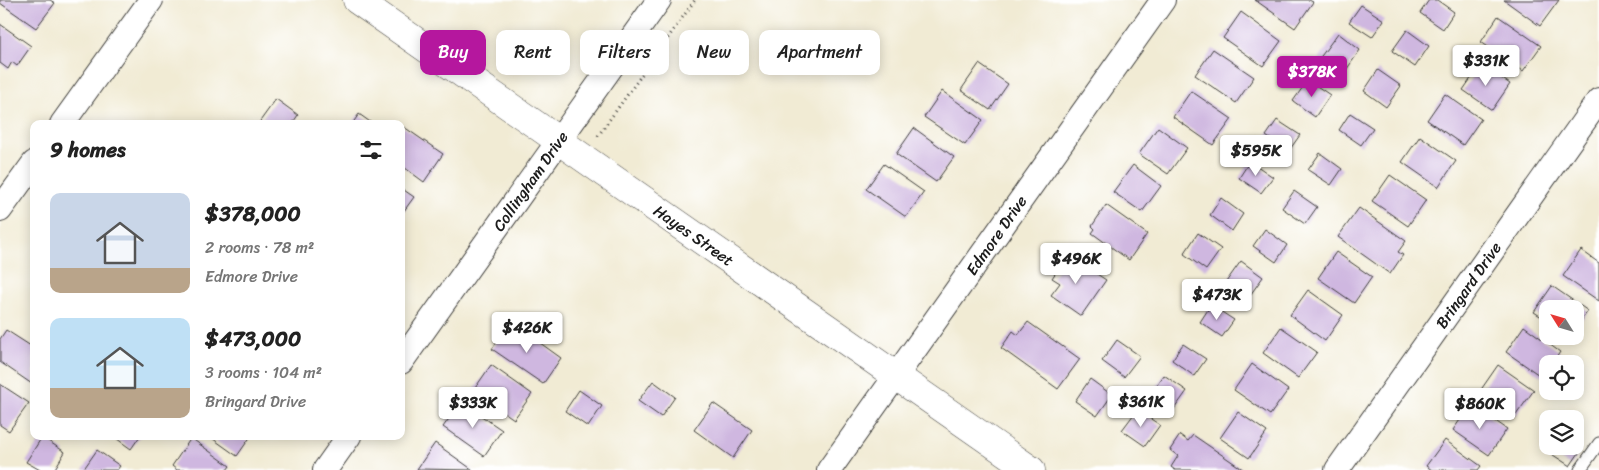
<!DOCTYPE html>
<html lang="en">
<head>
<meta charset="utf-8">
<style>
	:root { --surface:#fff; --page:#f6f6f6; --text:#222; --muted:#767676; --accent:#b5179e }
	body { margin:0; font-family:Sriracha,sans-serif; background:var(--page); color:var(--text); height:100vh; display:flex; flex-direction:column; font-size:19px; white-space:nowrap }
	* { box-sizing:border-box; margin:0 }
	p { font-size:16px; color:var(--muted) }
	.icon { flex:none; width:28px; height:28px; fill:none; stroke:currentColor; stroke-width:2; stroke-linecap:round; stroke-linejoin:round }
	.map { position:relative; flex:1; overflow:hidden }
	.details { position:absolute; left:30px; top:120px; width:375px; height:320px; display:flex; flex-direction:column; background:var(--surface); border-radius:10px; box-shadow:0 2px 12px #0003 }
	.details>* { flex:none }
	.banner { position:absolute; left:420px; top:30px; width:475px; height:45px; display:flex; gap:10px }
	.needle { width:32px; rotate:307deg }
	.tools { position:absolute; left:1539px; top:300px; display:grid; gap:10px }
	.tools a { display:grid; place-items:center; width:45px; height:45px; border-radius:10px; background:var(--surface); box-shadow:0 2px 12px #0003; font-size:25px }
	.price { position:absolute; translate:-50% -42px; padding:0 11px; border-radius:5px; background:#fff; color:#222; font-size:16px; line-height:32px; filter:drop-shadow(0 1px 2px #0008) }
	.price::after { content:''; position:absolute; left:50%; top:30px; width:15px; height:11px; margin-left:-8px; background:inherit; clip-path:polygon(0 0,100% 0,50% 100%) }
	.price.on { background:var(--accent); color:#fff }
	ul { padding:0; list-style:none }
	li { display:flex; align-items:center; gap:15px; height:125px; padding:0 20px }
	li span { display:grid; place-items:center; flex:none; width:140px; height:100px; border-radius:10px; color:#555 }
	li>.icon { margin-inline-start:auto }
	span .icon { width:60px; height:60px; fill:#fffc; stroke-width:1 }
	li b { font-size:21px }
	h2 { display:flex; justify-content:space-between; align-items:center; height:60px; padding:0 20px; font-size:21px }
	.chip { padding:0 18px; border-radius:10px; background:var(--surface); box-shadow:0 2px 12px #0003; font-size:18px; line-height:45px }
	.chip.on { background:var(--accent); color:#fff }
	.map>svg:first-child { display:block }
</style>
</head>
<body>
<div class="map">
<svg width="1599" height="470" viewBox="0 0 1599 470">
	<rect width="100%" height="100%" fill="#fff"/>
	<filter id="ink" filterUnits="userSpaceOnUse"><feTurbulence type="fractalNoise" baseFrequency=".02" numOctaves="2"/><feDisplacementMap in="SourceGraphic" scale="10" xChannelSelector="R" yChannelSelector="G"/><feConvolveMatrix kernelMatrix="1 2 1 2 8 2 1 2 1" color-interpolation-filters="sRGB"/></filter>
	<filter id="wash" filterUnits="userSpaceOnUse"><feTurbulence type="fractalNoise" baseFrequency=".0096" numOctaves="4" result="noise"/><feDisplacementMap in="SourceGraphic" scale="20" xChannelSelector="R" yChannelSelector="G"/><feGaussianBlur stdDeviation="1.12" result="paint"/><feColorMatrix in="noise" values="0 0 0 0 0 0 0 0 0 0 0 0 0 0 0 0 0 1.4 0 .05"/><feComposite in="paint" operator="in"/></filter>
	<g filter="url(#wash)">
		<rect width="100%" height="100%" fill="#f1ebd4"/>
		<g id="blocks">
			<g fill="#cfb7e0">
				<polygon points="0,0 50,0 55,3 36,28 0,3"/>
				<polygon points="1255,0 1309,0 1313,2 1295,28"/>
				<polygon points="1429,0 1437,0 1454,12 1443,29 1420,13"/>
				<polygon points="1504,0 1559,0 1540,26"/>
				<polygon points="1361,5 1384,20 1372,37 1349,22"/>
				<polygon points="1241,12 1281,41 1263,66 1223,38"/>
				<polygon points="1498,16 1541,46 1523,71 1481,42"/>
				<polygon points="0,24 31,46 17,66 12,62 8,69 0,63"/>
				<polygon points="1407,30 1429,46 1415,67 1392,51"/>
				<polygon points="1338,33 1360,50 1342,76 1319,59"/>
				<polygon points="1213,49 1254,77 1236,103 1195,75"/>
				<polygon points="979,64 1008,84 990,110 961,90"/>
				<polygon points="1481,64 1510,84 1492,110 1463,90"/>
				<polygon points="1378,70 1401,86 1386,107 1364,91"/>
				<polygon points="1308,80 1330,95 1315,117 1293,101"/>
				<polygon points="942,91 983,120 965,145 924,117"/>
				<polygon points="1191,91 1232,119 1213,145 1173,117"/>
				<polygon points="1445,94 1481,119 1463,145 1427,120"/>
				<polygon points="276,99 298,115 292,124 258,124"/>
				<polygon points="1350,113 1373,128 1361,145 1339,130"/>
				<polygon points="359,114 373,124 352,124"/>
				<polygon points="1277,120 1300,135 1288,152 1266,136"/>
				<polygon points="404,127 443,154 424,182 401,165 401,131"/>
				<polygon points="1158,127 1187,148 1168,174 1139,154"/>
				<polygon points="914,128 954,157 936,182 896,154"/>
				<polygon points="1420,136 1456,161 1438,187 1402,162"/>
				<polygon points="1320,153 1342,169 1331,185 1308,170"/>
				<polygon points="1250,161 1273,177 1261,193 1239,178"/>
				<polygon points="884,164 924,192 906,217 866,189"/>
				<polygon points="1133,165 1161,186 1142,212 1113,192"/>
				<polygon points="1390,175 1426,200 1408,226 1372,201"/>
				<polygon points="401,188 414,197 401,215"/>
				<polygon points="1294,191 1317,207 1305,224 1282,208"/>
				<polygon points="1221,198 1243,214 1232,231 1210,215"/>
				<polygon points="1106,205 1147,234 1129,260 1092,233 1095,229 1092,226"/>
				<polygon points="1359,208 1406,241 1398,252 1403,255 1390,274 1338,237"/>
				<polygon points="1265,229 1287,245 1276,262 1253,246"/>
				<polygon points="1198,233 1221,249 1206,270 1184,254"/>
				<polygon points="1581,250 1599,263 1599,301 1563,276"/>
				<polygon points="1336,252 1372,277 1354,303 1318,278"/>
				<polygon points="1068,255 1106,280 1081,316 1051,295 1060,283 1052,278"/>
				<polygon points="1241,261 1263,277 1248,298 1226,282"/>
				<polygon points="1552,286 1588,311 1575,329 1575,309 1548,309 1548,321 1534,312"/>
				<polygon points="1308,290 1343,315 1325,341 1290,315"/>
				<polygon points="1211,305 1234,320 1222,337 1200,322"/>
				<polygon points="1028,322 1080,359 1058,389 1001,348 1013,331 1018,335"/>
				<polygon points="1524,326 1560,352 1552,364 1548,364 1548,370 1542,377 1506,352"/>
				<polygon points="518,327 561,358 543,384 492,349 504,332 511,337"/>
				<polygon points="1281,327 1317,352 1298,378 1263,353"/>
				<polygon points="6,330 34,348 34,382 32,384 0,362 0,339"/>
				<polygon points="1117,340 1140,356 1124,377 1102,361"/>
				<polygon points="1183,344 1206,359 1194,376 1172,360"/>
				<polygon points="1252,364 1288,390 1270,415 1234,390"/>
				<polygon points="491,365 532,394 514,419 473,391"/>
				<polygon points="1498,365 1534,390 1516,415 1480,391"/>
				<polygon points="1164,375 1187,391 1172,412 1149,396"/>
				<polygon points="1090,379 1112,395 1097,416 1075,401"/>
				<polygon points="653,381 675,397 661,417 638,401"/>
				<polygon points="0,384 29,403 9,431 0,425"/>
				<polygon points="579,390 602,406 588,427 565,411"/>
				<polygon points="461,402 502,430 484,456 443,427"/>
				<polygon points="713,403 752,430 733,458 694,430"/>
				<polygon points="1471,404 1507,429 1489,455 1453,430"/>
				<polygon points="1137,410 1160,425 1145,446 1122,430"/>
				<polygon points="1238,412 1267,432 1249,458 1220,438"/>
				<polygon points="1180,435 1188,441 1193,435 1244,470 1175,470 1171,467 1178,456 1170,450"/>
				<polygon points="113,436 140,436 131,449"/>
				<polygon points="209,436 251,436 237,456"/>
				<polygon points="42,437 65,452 54,470 40,470 26,462"/>
				<polygon points="191,438 230,466 227,470 177,470 172,466"/>
				<polygon points="1445,440 1481,466 1478,470 1432,470 1426,466"/>
				<polygon points="435,443 473,470 417,469"/>
				<polygon points="1575,445 1581,450 1570,466 1547,451 1551,446"/>
				<polygon points="97,450 120,466 117,470 83,470"/>
			</g>
		</g>
	</g>
	<g filter="url(#ink)">
		<use href="#blocks" fill-opacity="0" stroke="#3c3b38" stroke-width="1"/>
		<g fill="none" stroke-linecap="round" stroke-linejoin="round">
			<g stroke="#3c3b38" stroke-width="13">
				<polyline id="service" points="1580,470 1599,443"/>
			</g>
			<g stroke="#3c3b38" stroke-width="26">
				<g id="minor">
					<polyline points="62,124 151,0"/>
					<polyline points="0,210 34,163"/>
					<polyline points="401,362 659,0"/>
					<polyline points="325,470 349,436"/>
					<polyline points="829,470 1163,0"/>
					<polyline points="1337,470 1599,100"/>
				</g>
			</g>
			<g stroke="#3c3b38" stroke-width="29">
				<polyline id="tertiary" points="357,0 1031,470"/>
			</g>
			<polyline stroke="#3c3b38" stroke-width="3" stroke-dasharray="1 4" stroke-linecap="butt" points="598,136 695,0"/>
			<use href="#service" stroke="#fff" stroke-width="11"/>
			<use href="#minor" stroke="#fff" stroke-width="24"/>
			<use href="#tertiary" stroke="#fff" stroke-width="28"/>
		</g>
	</g>
	<g text-anchor="middle" stroke-width="4" stroke-linejoin="round" paint-order="stroke">
		<g font-size="16" fill="#1c1c1c" stroke="#fff">
			<text transform="translate(530 181) rotate(-55)" y="6">Collingham Drive</text>
			<text transform="translate(694 235) rotate(35)" y="6">Hayes Street</text>
			<text transform="translate(996 235) rotate(-55)" y="6">Edmore Drive</text>
			<text transform="translate(1468 285) rotate(-55)" y="6">Bringard Drive</text>
		</g>
	</g>
</svg>
<div class="tools">
<a><svg class="needle" viewBox="-14 -14 28 28"><path d="M0-13l5 13h-10z" fill="#e53935"/><path d="M0 13l5-13h-10z" fill="#767676"/></svg></a>
<a><svg class="icon" aria-label="locate" viewBox="0 0 24 24"><circle cx="12" cy="12" r="6"/><path d="M12 2v4M12 18v4M2 12h4M18 12h4"/></svg></a>
<a><svg class="icon" aria-label="layers" viewBox="0 0 24 24"><path d="M12 4l9 5-9 5-9-5zM3 14l9 5 9-5"/></svg></a>
</div>
<b class="price" style="left:1486px;top:87px">$331K</b>
<b class="price on" style="left:1312px;top:98px">$378K</b>
<b class="price" style="left:1256px;top:177px">$595K</b>
<b class="price" style="left:1076px;top:285px">$496K</b>
<b class="price" style="left:1217px;top:321px">$473K</b>
<b class="price" style="left:527px;top:354px">$426K</b>
<b class="price" style="left:1141px;top:428px">$361K</b>
<b class="price" style="left:473px;top:429px">$333K</b>
<b class="price" style="left:1480px;top:430px">$860K</b>
<div class="banner">
<a class="chip on">Buy</a>
<a class="chip">Rent</a>
<a class="chip">Filters</a>
<a class="chip">New</a>
<a class="chip">Apartment</a>
</div>
<section class="details">
<h2>9 homes<svg class="icon" aria-label="filters" viewBox="0 0 24 24"><path d="M4 7h16M4 17h16"/><circle cx="9" cy="7" r="2"/><circle cx="15" cy="17" r="2"/></svg></h2>
<ul>
<li><span style="background:linear-gradient(#c9d6e8 75%,#b9a48a 0)"><svg class="icon" aria-label="home" viewBox="0 0 24 24"><path d="M3 11l9-7 9 7M6 9v11h12V9"/></svg></span><div><b>$378,000</b><p>2 rooms · 78 m²</p><p>Edmore Drive</p></div></li>
<li><span style="background:linear-gradient(#bfe0f5 70%,#b9a48a 0)"><svg class="icon" aria-label="home" viewBox="0 0 24 24"><path d="M3 11l9-7 9 7M6 9v11h12V9"/></svg></span><div><b>$473,000</b><p>3 rooms · 104 m²</p><p>Bringard Drive</p></div></li>
</ul>
</section>
</div>
</body>
</html>
